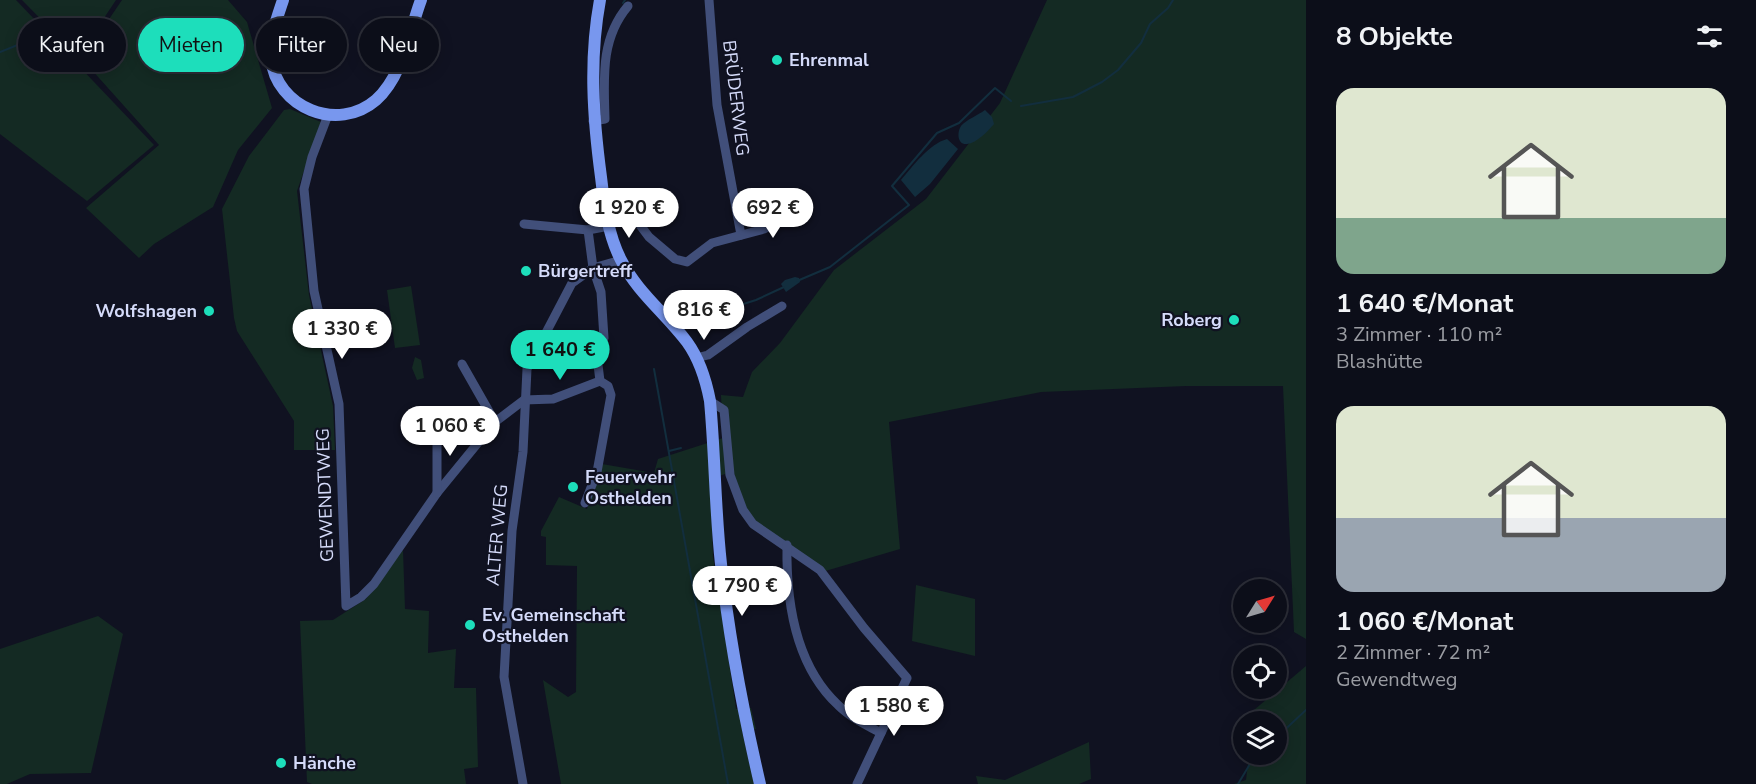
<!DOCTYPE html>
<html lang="de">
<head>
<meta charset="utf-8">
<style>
	:root { --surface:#0c0e19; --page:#151722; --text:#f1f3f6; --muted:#9a9ca2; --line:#2c2e38; --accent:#1ddebb }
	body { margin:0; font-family:"Nunito Sans",sans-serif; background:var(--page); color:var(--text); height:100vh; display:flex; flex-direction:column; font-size:22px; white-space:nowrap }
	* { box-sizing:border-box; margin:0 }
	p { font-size:20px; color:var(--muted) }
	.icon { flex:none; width:33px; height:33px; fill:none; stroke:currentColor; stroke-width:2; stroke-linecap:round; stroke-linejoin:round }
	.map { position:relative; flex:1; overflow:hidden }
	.sheet { display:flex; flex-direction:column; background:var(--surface); width:450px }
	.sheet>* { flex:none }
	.guide { position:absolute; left:18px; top:18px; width:570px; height:54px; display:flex; gap:12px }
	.needle { width:39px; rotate:53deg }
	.fabs { position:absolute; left:1233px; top:579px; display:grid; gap:12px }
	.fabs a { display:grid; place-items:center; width:54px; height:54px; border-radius:50%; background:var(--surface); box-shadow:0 3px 15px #0003,0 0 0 2px var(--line); font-size:30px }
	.price { position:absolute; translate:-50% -51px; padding:0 14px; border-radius:21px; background:#fff; color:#222; font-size:20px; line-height:39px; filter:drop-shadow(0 2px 3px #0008) }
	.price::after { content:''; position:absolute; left:50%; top:36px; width:18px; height:14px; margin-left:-9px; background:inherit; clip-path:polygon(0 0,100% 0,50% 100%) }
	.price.current { background:var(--accent); color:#111 }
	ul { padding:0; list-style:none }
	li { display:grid; align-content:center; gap:12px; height:318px; padding:0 30px }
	li span { display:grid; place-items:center; height:186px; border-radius:18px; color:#555 }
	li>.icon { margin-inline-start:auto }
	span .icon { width:108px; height:108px; fill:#fffc; stroke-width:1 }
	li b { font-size:26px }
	h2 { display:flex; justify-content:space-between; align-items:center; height:72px; padding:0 30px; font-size:26px }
	.chip { padding:0 21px; border-radius:27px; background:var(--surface); box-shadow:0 3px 15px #0003,0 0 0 2px var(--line); font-size:21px; line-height:54px }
	.chip.current { background:var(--accent); color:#111 }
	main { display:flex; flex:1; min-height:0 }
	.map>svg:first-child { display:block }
</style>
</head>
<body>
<main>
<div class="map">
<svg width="1306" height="784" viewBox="0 0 1306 784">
	<rect width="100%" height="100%" fill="#101221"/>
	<g fill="#142a23">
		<polygon points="0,0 16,0 154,145 87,201 0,134"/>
		<polygon points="22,0 116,0 78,57"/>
		<polygon points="122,0 228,0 247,22 272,108 238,150 213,207 154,244 139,258 86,208 159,145 82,59"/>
		<polygon points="1047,0 1306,0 1306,639 1294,632 1283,386 1186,386 1041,392 889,422 900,549 822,572 750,524 725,474 710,479 713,557 736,709 751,708 756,729 742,731 754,784 561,784 543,680 568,697 576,692 577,566 546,565 546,537 541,536 541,531 559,497 587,509 602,464 654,473 658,459 723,438 721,395 743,397 752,372 780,343 834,270 926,199 1000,103"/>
		<polygon points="290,109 321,122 297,191 309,295 333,406 335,450 294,450 294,421 237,331 234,318 222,209 249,156 284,110"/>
		<polygon points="411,286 420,345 395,348 387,290"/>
		<polygon points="415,357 421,360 424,378 417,380 412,368"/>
		<polygon points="403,550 405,609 429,611 428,653 456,649 454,688 476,688 478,767 464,769 466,784 312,784 307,782 300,621 333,620 366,599"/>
		<polygon points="916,585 975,599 975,656 912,641"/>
		<polygon points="98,616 123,634 91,773 30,774 7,784 0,784 0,649"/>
		<polygon points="1306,666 1306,784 1234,784 1246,780 1249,755 1276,754 1276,722 1253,721 1254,710"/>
		<polygon points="1089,742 1091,779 1079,784 978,784 976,776 1005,780"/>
	</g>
	<g fill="#122e3e">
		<path d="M 985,110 L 992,117 L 994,124 C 988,131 977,143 967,144 C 957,145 957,132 961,126 C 966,120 978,115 985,110 Z"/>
		<path d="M 947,139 L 958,149 L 930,184 L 915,197 L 901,180 C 913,166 929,144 947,139 Z"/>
		<polygon points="795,277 799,278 800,282 786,292 781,284 785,280"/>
	</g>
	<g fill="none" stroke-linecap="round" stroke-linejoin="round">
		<g stroke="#122e3e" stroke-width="2">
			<polyline points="623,3 625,0"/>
			<polyline points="0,52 25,42"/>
			<polyline points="1021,106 1073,97 1102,82 1118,70 1141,43 1150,24 1168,8 1173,0"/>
			<polyline points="797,281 830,267 909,205 892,186 937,133 959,123 995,88 1011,101"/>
			<polyline points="701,337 718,312 756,300 784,287"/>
			<polyline points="654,369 728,784"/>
			<polyline points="669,451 681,448"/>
			<polyline points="1276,738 1306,710"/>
			<polyline points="1238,784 1250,764 1259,754"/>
		</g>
		<g stroke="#414f7a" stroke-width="9">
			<polyline points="709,0 717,105 741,235"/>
			<polyline points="328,115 312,157 304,189 314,291 339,404 346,606 361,597 374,584 437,493 495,422 524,400 553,399 600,381"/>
			<path d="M 593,121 L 605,119 C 604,79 600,39 628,6"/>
			<polyline points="604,200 617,200 625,205 649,237 675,259 687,262 712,243 764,229 794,213"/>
			<polyline points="524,224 588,230 609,226"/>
			<polyline points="696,358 708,355 747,327 782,306"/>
			<polyline points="462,364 495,422"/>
			<polyline points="710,401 724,410 730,475 743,510 753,524 820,570 864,628 907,678 857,784"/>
			<polyline points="437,420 437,493"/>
			<polyline points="585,503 597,472 611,395 608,386 600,381 597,357 604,338 601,292 593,268 588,230"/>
			<path d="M 787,545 C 786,601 795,665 838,705 C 850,717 866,725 881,733"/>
			<polyline points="523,784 504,677 512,531 523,452 527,369 572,283 593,268 621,260"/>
		</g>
		<g stroke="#7897ee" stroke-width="12">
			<path d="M 283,0 C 277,18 269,39 271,58 C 276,108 338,133 376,100 C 403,76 409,32 421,0"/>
			<path d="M 600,0 C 589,59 593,117 601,177 C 604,204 608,235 621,260 C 637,292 666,314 687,342 C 700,360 706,380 710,401 C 715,455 715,510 721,564 C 729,639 743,711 760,784"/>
		</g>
	</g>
	<g fill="#1ddebb" stroke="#101221" stroke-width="2">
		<circle cx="777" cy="60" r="6"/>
		<circle cx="526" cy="271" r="6"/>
		<circle cx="209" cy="311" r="6"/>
		<circle cx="1234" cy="320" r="6"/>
		<circle cx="573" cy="487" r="6"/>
		<circle cx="470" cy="625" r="6"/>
		<circle cx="281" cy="763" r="6"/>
	</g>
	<g text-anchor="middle" stroke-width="4.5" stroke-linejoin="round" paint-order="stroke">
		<g font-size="18" font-weight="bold" fill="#d5dbfa" stroke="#101221" text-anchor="start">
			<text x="789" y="66">Ehrenmal</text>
			<text x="538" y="277">Bürgertreff</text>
			<text x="197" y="317" text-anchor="end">Wolfshagen</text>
			<text x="1222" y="326" text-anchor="end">Roberg</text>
			<text x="585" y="483">Feuerwehr<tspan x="585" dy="21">Osthelden</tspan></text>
			<text x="482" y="621">Ev. Gemeinschaft<tspan x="482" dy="21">Osthelden</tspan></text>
			<text x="293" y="769">Hänche</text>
		</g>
		<g font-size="18" fill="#d5dbfa" stroke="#101221">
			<text transform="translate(736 98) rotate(83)" y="6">BRÜDERWEG</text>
			<text transform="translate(325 495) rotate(-92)" y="6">GEWENDTWEG</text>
			<text transform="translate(497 535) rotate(-85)" y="6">ALTER WEG</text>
		</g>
	</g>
</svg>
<div class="fabs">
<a><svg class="needle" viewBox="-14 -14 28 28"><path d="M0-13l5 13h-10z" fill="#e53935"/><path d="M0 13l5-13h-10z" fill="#9a9ca2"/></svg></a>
<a><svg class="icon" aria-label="locate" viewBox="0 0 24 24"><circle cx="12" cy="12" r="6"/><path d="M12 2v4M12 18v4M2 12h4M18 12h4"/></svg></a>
<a><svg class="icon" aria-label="layers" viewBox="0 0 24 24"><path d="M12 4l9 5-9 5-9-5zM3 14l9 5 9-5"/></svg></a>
</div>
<b class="price" style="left:629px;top:239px">1 920 €</b>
<b class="price" style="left:773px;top:239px">692 €</b>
<b class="price" style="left:704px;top:341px">816 €</b>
<b class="price" style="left:342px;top:360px">1 330 €</b>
<b class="price current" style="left:560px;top:381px">1 640 €</b>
<b class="price" style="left:450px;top:457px">1 060 €</b>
<b class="price" style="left:742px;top:617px">1 790 €</b>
<b class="price" style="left:894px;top:737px">1 580 €</b>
<div class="guide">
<a class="chip">Kaufen</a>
<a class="chip current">Mieten</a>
<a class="chip">Filter</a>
<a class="chip">Neu</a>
</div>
</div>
<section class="sheet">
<h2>8 Objekte<svg class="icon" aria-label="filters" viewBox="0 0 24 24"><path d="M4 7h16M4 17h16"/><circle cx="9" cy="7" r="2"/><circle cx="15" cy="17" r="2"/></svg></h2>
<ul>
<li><span style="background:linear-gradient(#dfe7d0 70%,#7fa58c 0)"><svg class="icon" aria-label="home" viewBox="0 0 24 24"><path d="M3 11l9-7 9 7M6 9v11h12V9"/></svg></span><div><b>1 640 €/Monat</b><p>3 Zimmer · 110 m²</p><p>Blashütte</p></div></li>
<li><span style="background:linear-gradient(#dfe7d0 60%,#9aa5b1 0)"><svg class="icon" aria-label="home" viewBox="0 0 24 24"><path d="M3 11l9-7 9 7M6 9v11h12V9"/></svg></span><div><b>1 060 €/Monat</b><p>2 Zimmer · 72 m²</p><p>Gewendtweg</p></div></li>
</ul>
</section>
</main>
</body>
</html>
